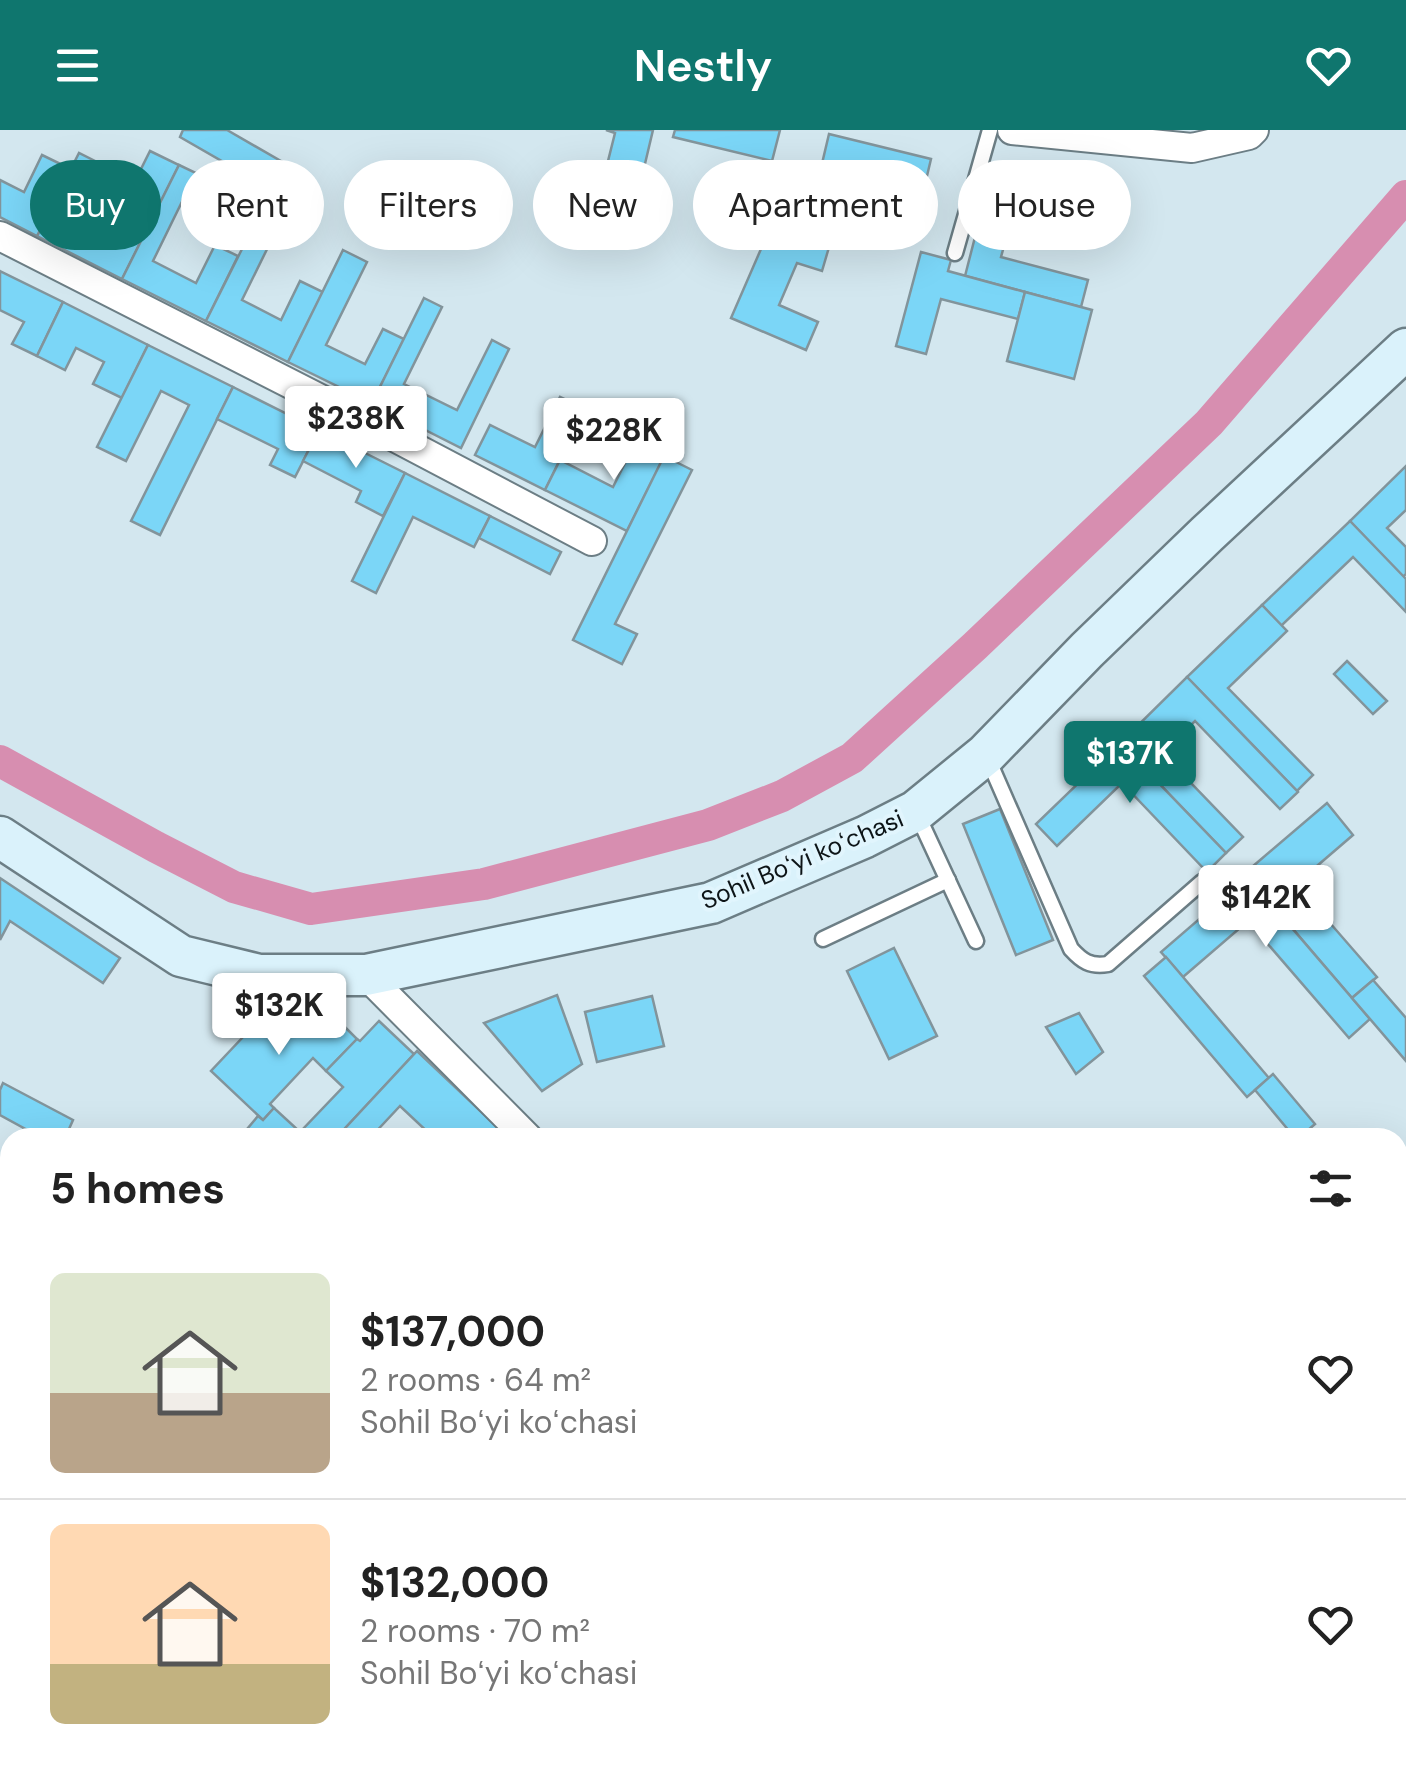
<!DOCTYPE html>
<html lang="en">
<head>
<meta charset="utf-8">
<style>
	:root { --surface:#fff; --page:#f6f6f6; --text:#222; --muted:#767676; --line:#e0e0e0; --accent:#0f766e }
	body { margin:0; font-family:"DM Sans",sans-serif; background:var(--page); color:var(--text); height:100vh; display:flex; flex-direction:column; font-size:38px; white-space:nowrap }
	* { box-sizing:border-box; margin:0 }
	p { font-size:32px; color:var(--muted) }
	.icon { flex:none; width:55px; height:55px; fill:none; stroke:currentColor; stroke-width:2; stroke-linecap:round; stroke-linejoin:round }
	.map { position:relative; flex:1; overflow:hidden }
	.drawer { position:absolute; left:0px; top:998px; width:1408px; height:642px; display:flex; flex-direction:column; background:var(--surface); border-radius:30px 30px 0 0; box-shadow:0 10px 40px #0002 }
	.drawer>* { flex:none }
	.top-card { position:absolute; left:30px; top:30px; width:1348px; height:90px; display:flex; gap:20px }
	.price { position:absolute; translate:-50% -85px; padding:0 22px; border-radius:10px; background:#fff; color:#222; font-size:32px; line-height:65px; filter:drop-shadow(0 2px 5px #0008) }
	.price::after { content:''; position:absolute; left:50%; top:60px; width:30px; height:22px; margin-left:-15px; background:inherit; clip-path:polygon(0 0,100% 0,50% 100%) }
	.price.selected { background:var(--accent); color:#fff }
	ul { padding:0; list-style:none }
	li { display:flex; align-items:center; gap:30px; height:250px; padding:0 50px }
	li+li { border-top:2px solid var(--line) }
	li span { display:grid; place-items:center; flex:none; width:280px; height:200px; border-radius:15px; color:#555 }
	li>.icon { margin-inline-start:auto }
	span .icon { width:120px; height:120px; fill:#fffc; stroke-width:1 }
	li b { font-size:42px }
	h2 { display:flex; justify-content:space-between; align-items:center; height:120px; padding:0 50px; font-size:42px }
	.chip { padding:0 35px; border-radius:45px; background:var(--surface); box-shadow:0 10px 40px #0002; font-size:35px; line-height:90px }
	.chip.selected { background:var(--accent); color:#fff }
	header { display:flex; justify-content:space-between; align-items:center; height:130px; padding:0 50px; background:var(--accent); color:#fff; font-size:45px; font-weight:600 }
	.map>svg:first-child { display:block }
</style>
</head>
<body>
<header><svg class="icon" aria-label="menu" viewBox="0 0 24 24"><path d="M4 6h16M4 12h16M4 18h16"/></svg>Nestly<svg class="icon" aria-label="heart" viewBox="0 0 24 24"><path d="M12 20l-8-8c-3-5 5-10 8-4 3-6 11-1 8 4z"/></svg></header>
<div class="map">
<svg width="1406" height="1639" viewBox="0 0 1406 1639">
	<rect width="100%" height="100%" fill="#d3e7ef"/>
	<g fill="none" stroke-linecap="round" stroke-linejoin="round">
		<polyline stroke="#d78eb0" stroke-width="32" points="0,631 156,717 234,757 311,779 484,754 708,695 782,666 852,628 975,516 1209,293 1406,66"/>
	</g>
	<g fill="#7bd6f7" stroke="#82949b" stroke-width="2.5">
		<polygon points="183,0 227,0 286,34 272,60 180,7"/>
		<polygon points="653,0 639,59 603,51 615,3 606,0"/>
		<polygon points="675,0 780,0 772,31 673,7"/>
		<polygon points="829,4 931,29 922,67 820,42"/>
		<polygon points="150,21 179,35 122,149 37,106 79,23 97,32 68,90 106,109"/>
		<polygon points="42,25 71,39 37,106 0,87 0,50 24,62"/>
		<polygon points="179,35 196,43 153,131 196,153 215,115 238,126 206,191 122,149"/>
		<polygon points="991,45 1107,76 1098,110 1012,87 1001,127 1088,150 1081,177 965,146"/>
		<polygon points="774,89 832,107 822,141 797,133 779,175 818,192 806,220 731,188"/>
		<polygon points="252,99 272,109 242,170 281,190 300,151 323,162 288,232 206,191"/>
		<polygon points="343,120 367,132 326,215 365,234 383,199 404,209 372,273 288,232"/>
		<polygon points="921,122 951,130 948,141 1025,162 1018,189 941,169 926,224 896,216"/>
		<polygon points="0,141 63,172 37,226 12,214 24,192 0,180"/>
		<polygon points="1025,162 1092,180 1074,249 1007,231"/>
		<polygon points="424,168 442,177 404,254 457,280 492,210 509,219 461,318 372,273"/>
		<polygon points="63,172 148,215 122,268 93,254 104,232 76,218 65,240 37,226"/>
		<polygon points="148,215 233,257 160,405 131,391 189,275 161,261 126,331 97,317"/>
		<polygon points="233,257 319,300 295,347 270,335 278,319 217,289"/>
		<polygon points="560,267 585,279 545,360 475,325 490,295 535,317"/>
		<polygon points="643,297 672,311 627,401 545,360 560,330 613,357"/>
		<polygon points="319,300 405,343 383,386 356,372 361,361 303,331"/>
		<polygon points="664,326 692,340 615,494 637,504 622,534 573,510"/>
		<polygon points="1406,336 1406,380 1387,398 1406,417 1406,444 1403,447 1350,391"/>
		<polygon points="405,343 490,386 474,417 413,387 376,463 352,451"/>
		<polygon points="490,386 561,422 550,444 479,408"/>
		<polygon points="1350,391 1406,449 1406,482 1353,427 1281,496 1262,475"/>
		<polygon points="1262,475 1287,501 1228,558 1313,645 1297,661 1187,547"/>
		<polygon points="1347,531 1387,571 1373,584 1334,544"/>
		<polygon points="1187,547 1298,662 1280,679 1195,591 1162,623 1243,707 1226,723 1120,613"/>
		<polygon points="1120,613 1226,723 1207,742 1122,653 1057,716 1036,694"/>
		<polygon points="1327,673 1353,705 1296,754 1377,847 1352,868 1245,743"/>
		<polygon points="1000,679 1053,810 1016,825 963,694"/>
		<polygon points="1248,747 1370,889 1349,908 1248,791 1183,847 1161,822"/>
		<polygon points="0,748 120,828 103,853 10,791 0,810"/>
		<polygon points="894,818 937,906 889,929 847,841"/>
		<polygon points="1166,827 1269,948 1247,967 1144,846"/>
		<polygon points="1373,850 1406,888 1406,931 1352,868"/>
		<polygon points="557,865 582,934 542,961 484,893"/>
		<polygon points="652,866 664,916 597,932 585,882"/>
		<polygon points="1079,883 1103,922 1076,944 1046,897"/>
		<polygon points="334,886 357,909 326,941 313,928 270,974 274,978 263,990 211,941 261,888 271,898 281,887 291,895 299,887 309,897 315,890 324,898"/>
		<polygon points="379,891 414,924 336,1008 258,1008 248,998 258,986 263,990 274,978 300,1002 343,957 326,941 357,909 360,911"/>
		<polygon points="417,921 509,1008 434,1008 400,976 370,1008 336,1008"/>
		<polygon points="1273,944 1315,994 1299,1008 1295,1008 1255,960"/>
		<polygon points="3,953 73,990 65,1008 42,1008 0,985 0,960"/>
		<polygon points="0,1084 10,1090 10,1120 0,1139"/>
		<polygon points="1398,1179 1406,1191 1406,1222 1398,1228"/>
		<polygon points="0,1187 10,1192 10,1228 0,1223"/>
		<polygon points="0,1252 10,1257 10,1301 0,1295"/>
		<polygon points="1406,1282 1406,1317 1398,1323 1398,1288"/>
		<polygon points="0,1369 10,1374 10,1410 0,1405"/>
		<polygon points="187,1630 226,1630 222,1639 183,1639"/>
		<polygon points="335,1630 380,1630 376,1639 355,1639"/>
		<polygon points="387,1630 427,1630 422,1639 388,1639 385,1638"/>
		<polygon points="663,1630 711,1630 717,1638 667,1639"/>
		<polygon points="810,1630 893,1630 881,1639 799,1639"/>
		<polygon points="905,1630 950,1630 957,1639 912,1639"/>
		<polygon points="1020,1630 1058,1630 1065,1639 1027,1639"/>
	</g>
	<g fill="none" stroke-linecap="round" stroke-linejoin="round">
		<g stroke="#6c7e85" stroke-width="19">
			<g id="lane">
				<polyline points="955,123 990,0"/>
				<path d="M 988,629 L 1071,819 C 1082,831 1090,837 1108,834 L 1202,752"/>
				<polyline points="918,686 976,811"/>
				<polyline points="823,809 948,750"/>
			</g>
		</g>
		<g stroke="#6c7e85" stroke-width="32">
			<g id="street">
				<polyline points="1012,0 1192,18 1249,5 1254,0"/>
				<polyline points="0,106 385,302 592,411"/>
				<polyline points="366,845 528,1008"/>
				<polyline points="1398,1095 1406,1089"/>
				<polyline points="1398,1158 1406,1170"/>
				<polyline points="0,1242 10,1247"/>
				<polyline points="0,1507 10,1487"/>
				<polyline points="734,1630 741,1639"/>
			</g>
		</g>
		<g stroke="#6c7e85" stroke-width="45">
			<polyline id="secondary" points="0,707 181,826 259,845 366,845 711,773 865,707 916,681 986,624 1087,520 1207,404 1406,219"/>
		</g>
		<use href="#lane" stroke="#fff" stroke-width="14"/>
		<use href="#street" stroke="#fff" stroke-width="28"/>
		<use href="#secondary" stroke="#daf2fb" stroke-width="40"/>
	</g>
	<g text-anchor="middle" stroke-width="8" stroke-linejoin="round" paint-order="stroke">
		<g font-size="25" fill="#0d1417" stroke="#e1f5fd">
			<text transform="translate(802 729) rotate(-23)" y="9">Sohil Boʻyi koʻchasi</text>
		</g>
	</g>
</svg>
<b class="price" style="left:356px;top:341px">$238K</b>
<b class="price" style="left:614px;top:353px">$228K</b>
<b class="price selected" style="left:1130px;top:676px">$137K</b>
<b class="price" style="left:1266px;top:820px">$142K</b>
<b class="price" style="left:279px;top:928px">$132K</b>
<div class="top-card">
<a class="chip selected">Buy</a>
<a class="chip">Rent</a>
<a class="chip">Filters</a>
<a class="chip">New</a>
<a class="chip">Apartment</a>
<a class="chip">House</a>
</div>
<section class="drawer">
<h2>5 homes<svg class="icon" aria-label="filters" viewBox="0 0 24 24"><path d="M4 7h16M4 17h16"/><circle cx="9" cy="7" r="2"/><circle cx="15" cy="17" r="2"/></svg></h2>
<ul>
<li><span style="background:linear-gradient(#dfe7d0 60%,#b9a48a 0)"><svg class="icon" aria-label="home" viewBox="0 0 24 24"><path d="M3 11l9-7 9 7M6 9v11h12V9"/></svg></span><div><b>$137,000</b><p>2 rooms · 64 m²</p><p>Sohil Boʻyi koʻchasi</p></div><svg class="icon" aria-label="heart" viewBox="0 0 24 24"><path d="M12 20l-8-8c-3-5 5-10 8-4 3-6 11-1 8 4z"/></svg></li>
<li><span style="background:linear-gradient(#ffd9b3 70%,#c2b280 0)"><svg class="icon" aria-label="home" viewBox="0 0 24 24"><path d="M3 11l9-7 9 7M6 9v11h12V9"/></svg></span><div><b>$132,000</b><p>2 rooms · 70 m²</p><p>Sohil Boʻyi koʻchasi</p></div><svg class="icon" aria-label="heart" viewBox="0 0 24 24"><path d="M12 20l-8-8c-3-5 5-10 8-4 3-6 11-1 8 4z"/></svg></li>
</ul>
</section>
</div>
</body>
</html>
